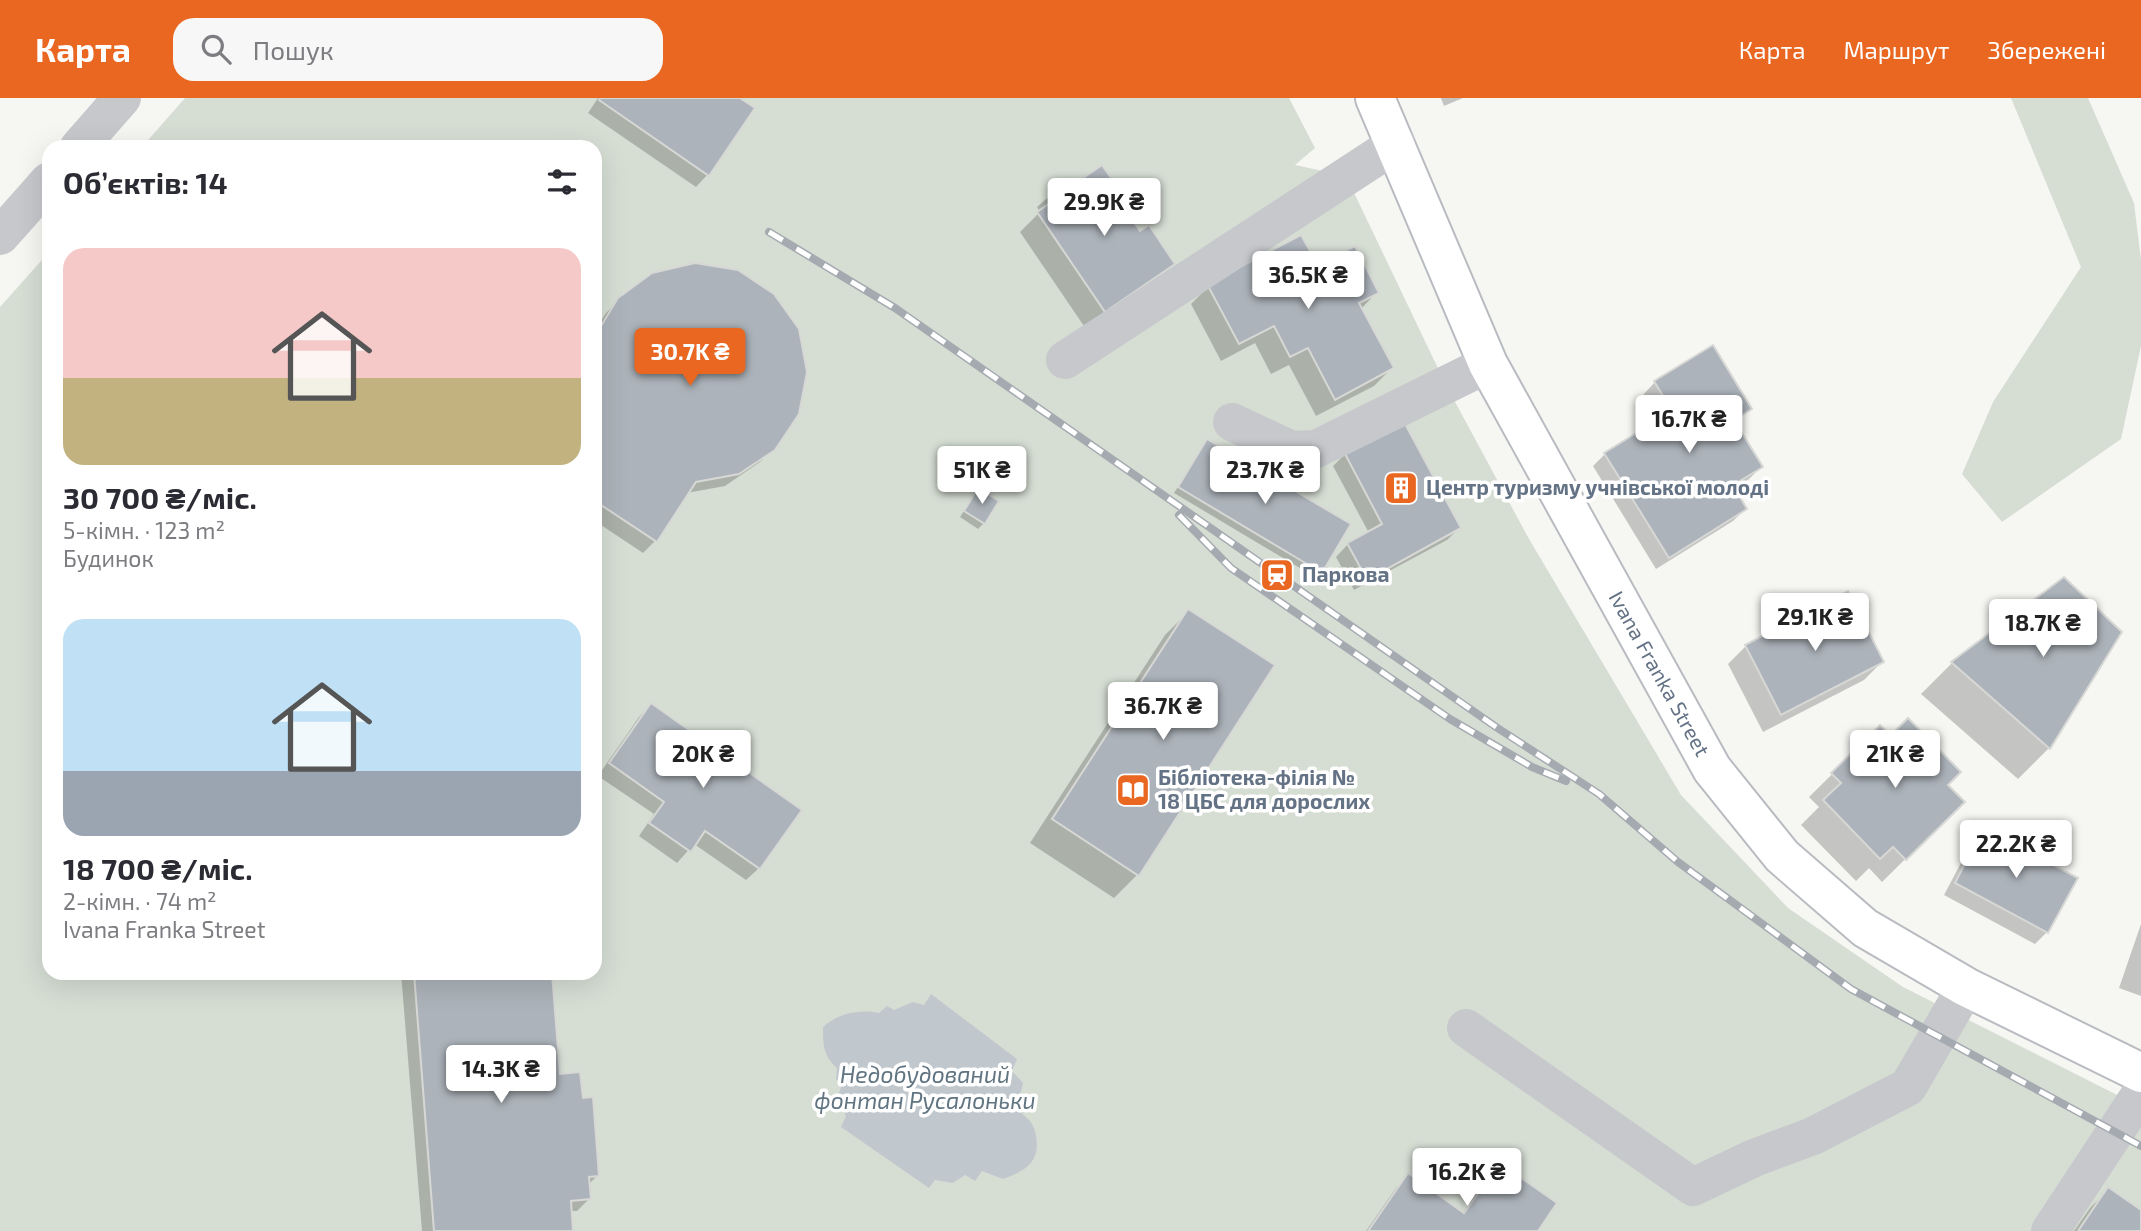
<!DOCTYPE html>
<html lang="uk">
<head>
<meta charset="utf-8">
<style>
	:root { --surface:#fff; --page:#f7f7f7; --text:#2b2b33; --muted:#7c7c81; --accent:#e96720 }
	body { margin:0; font-family:"Exo 2",sans-serif; background:var(--page); color:var(--text); height:100vh; display:flex; flex-direction:column; font-size:26px; white-space:nowrap }
	* { box-sizing:border-box; margin:0 }
	p { font-size:23px; color:var(--muted) }
	.icon { flex:none; width:38px; height:38px; fill:none; stroke:currentColor; stroke-width:2; stroke-linecap:round; stroke-linejoin:round }
	.map { position:relative; flex:1; overflow:hidden }
	.side { position:absolute; left:42px; top:42px; width:560px; height:840px; display:flex; flex-direction:column; background:var(--surface); border-radius:21px; box-shadow:0 7px 28px #0002 }
	.side>* { flex:none }
	.price { position:absolute; translate:-50% -60px; padding:0 16px; border-radius:7px; background:#fff; color:#222; font-size:23px; line-height:46px; filter:drop-shadow(0 2px 4px #0008) }
	.price::after { content:''; position:absolute; left:50%; top:42px; width:21px; height:16px; margin-left:-10px; background:inherit; clip-path:polygon(0 0,100% 0,50% 100%) }
	.price.selected { background:var(--accent); color:#fff }
	ul { padding:0; list-style:none }
	li { display:grid; align-content:center; gap:14px; height:371px; padding:0 21px }
	li span { display:grid; place-items:center; height:217px; border-radius:21px; color:#555 }
	li>.icon { margin-inline-start:auto }
	span .icon { width:126px; height:126px; fill:#fffc; stroke-width:1 }
	li b { font-size:30px }
	h2 { display:flex; justify-content:space-between; align-items:center; height:84px; padding:0 21px; font-size:30px }
	header { display:flex; align-items:center; gap:42px; box-sizing:border-box; height:98px; padding:0 35px; background:var(--accent); color:#fff }
	header strong { font-size:33px }
	nav { display:flex; gap:38px; margin-inline-start:auto; font-size:24px }
	.search { width:490px; height:63px; background:var(--page); display:flex; align-items:center; gap:18px; box-sizing:border-box; padding:0 24px; border-radius:21px; color:var(--muted); font-size:26px }
	.map>svg:first-child { display:block }
</style>
</head>
<body>
<header>
<strong>Карта</strong>
<div class="search"><svg class="icon" aria-label="search" viewBox="0 0 24 24"><circle cx="10" cy="10" r="6"/><path d="M15 15l6 6"/></svg>Пошук</div>
<nav><a>Карта</a><a>Маршрут</a><a>Збережені</a></nav>
</header>
<div class="map">
<svg width="2141" height="1133" viewBox="0 0 2141 1133">
	<rect width="100%" height="100%" fill="#f6f6f3"/>
	<g fill="#d6ded4">
		<polygon points="185,0 1289,0 1315,50 1295,67 1346,78 1446,287 1529,441 1681,697 1788,810 1903,889 2141,1009 2141,1133 0,1133 0,209 49,154 49,875 595,875 595,49 142,49"/>
		<polygon points="2011,0 2088,0 2134,105 2141,162 2141,248 2121,341 2002,424 1962,376 1993,304 2081,169"/>
	</g>
	<path fill="#c0c8ce" d="M 931,896 L 1017,961 L 1012,973 L 1023,985 L 1019,1002 L 1026,1009 L 1022,1016 C 1030,1021 1035,1029 1036,1038 C 1041,1064 1025,1073 1003,1081 L 982,1073 L 975,1083 L 965,1077 L 953,1085 L 935,1082 L 929,1090 L 841,1029 L 846,1018 C 838,1007 836,1000 842,987 L 836,981 L 837,970 C 823,958 823,946 823,929 C 839,915 859,911 879,915 L 887,908 L 894,912 L 913,904 L 924,907 Z"/>
	<g fill="#0003">
		<polygon points="598,0 737,0 708,76 696,89 588,15"/>
		<polygon points="1441,0 1463,0 1444,8"/>
		<polygon points="1068,82 1072,89 1124,114 1139,136 1173,165 1155,183 1086,231 1020,134 1040,114 1037,109"/>
		<polygon points="1317,170 1377,194 1361,211 1392,270 1374,288 1316,318 1289,267 1271,276 1255,245 1221,263 1191,206 1209,188"/>
		<polygon points="619,202 773,351 760,364 725,388 687,395 655,443 643,455 595,423 595,232 606,215"/>
		<polygon points="1713,249 1750,311 1734,325 1761,369 1749,381 1733,391 1745,411 1733,423 1656,471 1593,368 1605,356 1659,323 1643,297 1655,284"/>
		<polygon points="1207,343 1321,474 1315,479 1174,395"/>
		<polygon points="1345,356 1459,430 1447,442 1354,492 1336,459 1348,446 1369,435 1333,368"/>
		<polygon points="978,392 984,425 978,431 960,419"/>
		<polygon points="2064,481 2119,534 2049,650 2018,681 1921,596 1952,565"/>
		<polygon points="1188,514 1137,777 1114,800 1030,745 1165,537"/>
		<polygon points="1746,548 1882,564 1864,582 1763,634 1728,566"/>
		<polygon points="651,607 799,712 759,770 746,782 694,746 677,765 639,738 654,716 598,678 639,619"/>
		<polygon points="1880,629 1963,704 1882,784 1869,770 1856,783 1801,727 1819,709 1809,699"/>
		<polygon points="1984,732 2047,834 2035,846 1944,797 1972,744"/>
		<polygon points="2141,826 2141,898 2119,890"/>
		<polygon points="401,875 550,875 559,978 581,1002 597,1078 588,1087 589,1101 577,1113 570,1113 572,1133 422,1133"/>
		<polygon points="1500,1067 1535,1133 1366,1133 1396,1090 1408,1078 1462,1116 1488,1079"/>
		<polygon points="2108,1092 2141,1114 2141,1133 2074,1133 2090,1110"/>
	</g>
	<g fill="#acb3ba" stroke="#d7d8d5" stroke-width="2">
		<polygon points="600,0 740,0 755,10 709,78 599,2"/>
		<polygon points="1102,67 1131,109 1126,113 1140,133 1149,127 1175,166 1105,214 1037,114 1060,98 1054,89 1068,80 1073,87"/>
		<polygon points="1301,137 1318,167 1355,148 1379,195 1359,205 1394,270 1335,302 1308,250 1290,259 1274,228 1239,246 1207,186"/>
		<polygon points="695,165 738,172 774,196 799,231 807,274 799,316 775,352 739,376 696,384 657,444 595,403 595,329 600,322 595,303 595,238 618,200 652,175"/>
		<polygon points="1713,247 1752,311 1734,322 1763,369 1733,387 1747,411 1669,460 1604,355 1672,313 1654,283"/>
		<polygon points="1403,322 1461,430 1367,482 1347,445 1382,426 1344,354"/>
		<polygon points="1207,341 1351,426 1322,475 1178,389"/>
		<polygon points="978,390 999,403 985,426 964,413"/>
		<polygon points="2064,479 2122,534 2050,651 1951,564"/>
		<polygon points="1848,493 1884,564 1781,617 1745,547"/>
		<polygon points="1188,511 1275,567 1139,778 1052,721"/>
		<polygon points="651,605 802,712 760,771 705,733 691,754 649,725 664,704 609,665"/>
		<polygon points="1908,620 1961,674 1948,687 1965,704 1906,762 1893,749 1880,761 1823,702 1841,685 1831,675 1880,627 1891,637"/>
		<polygon points="1983,730 2078,780 2048,835 1955,785"/>
		<polygon points="414,875 552,875 560,976 580,974 583,1000 593,999 599,1078 589,1079 591,1101 571,1103 573,1133 434,1133"/>
		<polygon points="1500,1065 1557,1105 1538,1133 1368,1133 1408,1075 1464,1115"/>
		<polygon points="2108,1089 2141,1112 2141,1133 2078,1133"/>
	</g>
	<g fill="none" stroke-linecap="round" stroke-linejoin="round">
		<g stroke="#b8bbc0" stroke-width="42">
			<polyline id="major" points="1375,0 1488,266 1712,671 1782,758 1865,830 1966,889 2141,975"/>
		</g>
		<g stroke="#c6c8cc" stroke-width="38">
			<polyline points="79,49 122,0"/>
			<polyline points="0,138 49,83"/>
			<polyline points="1065,262 1396,46"/>
			<polyline points="1232,324 1292,352 1316,351 1488,266"/>
			<polyline points="1466,930 1693,1089 1754,1060 1813,1038 1908,989 1966,889"/>
			<polyline points="2050,1133 2141,995"/>
		</g>
		<use href="#major" stroke="#fff" stroke-width="38"/>
		<g stroke="#a5aab1" stroke-width="8">
			<g id="rail">
				<polyline points="769,134 895,210 1496,629 1599,696 1678,764 1851,891 2141,1048"/>
				<polyline points="1179,417 1231,470 1450,621 1532,669 1566,683"/>
			</g>
		</g>
		<use href="#rail" stroke="#fff" stroke-width="5" stroke-dasharray="16" stroke-linecap="butt"/>
	</g>
	<defs>
		<g id="building-square" transform="scale(1.75)"><rect x="-9" y="-9" width="18" height="18" rx="4" fill="#e96720" stroke="#fff"/><path d="M-4-6H4V6H1V3H-1V6H-4ZM-2.5-4.3h1.7v1.8h-1.7ZM.8-4.3h1.7v1.8H.8ZM-2.5-1h1.7V.8h-1.7ZM.8-1h1.7V.8H.8Z" fill="#fff"/></g>
		<g id="station-square" transform="scale(1.75)"><rect x="-9" y="-9" width="18" height="18" rx="4" fill="#e96720" stroke="#fff"/><path d="M-3-6H3Q5-6 5-4V2Q5 4 3 4L4.5 6H3L1.5 4h-3L-3 6H-4.5L-3 4Q-5 4-5 2V-4Q-5-6-3-6ZM-3.5-4v3h7v-3ZM-3.5 1v1.5H-2V1ZM2 1v1.5H3.5V1Z" fill="#fff"/></g>
		<g id="library-square" transform="scale(1.75)"><rect x="-9" y="-9" width="18" height="18" rx="4" fill="#e96720" stroke="#fff"/><path d="M-6-4Q-3-5.5-.7-3.5V5Q-3 3-6 4ZM6-4Q3-5.5 .7-3.5V5Q3 3 6 4Z" fill="#fff"/></g>
	</defs>
	<g fill-rule="evenodd">
		<use href="#building-square" x="1401" y="390"/>
		<use href="#station-square" x="1277" y="477"/>
		<use href="#library-square" x="1133" y="692"/>
	</g>
	<g text-anchor="middle" stroke-width="7" stroke-linejoin="round" paint-order="stroke">
		<g font-size="21" font-weight="bold" fill="#647285" stroke="#fff" text-anchor="start">
			<text x="1426" y="397">Центр туризму учнівської молоді</text>
			<text x="1302" y="484">Паркова</text>
			<text x="1158" y="687">Бібліотека-філія №<tspan x="1158" dy="24">18 ЦБС для дорослих</tspan></text>
		</g>
		<g font-size="21" fill="#647285" stroke="#fff">
			<text transform="translate(1659 576) rotate(61)" y="7">Ivana Franka Street</text>
		</g>
		<g font-size="23" font-style="italic" fill="#607481" stroke="#fff">
			<text x="925" y="985">Недобудований<tspan x="925" dy="26">фонтан Русалоньки</tspan></text>
		</g>
	</g>
</svg>
<b class="price" style="left:1104px;top:140px">29.9K ₴</b>
<b class="price" style="left:1308px;top:213px">36.5K ₴</b>
<b class="price selected" style="left:690px;top:290px">30.7K ₴</b>
<b class="price" style="left:1689px;top:357px">16.7K ₴</b>
<b class="price" style="left:982px;top:408px">51K ₴</b>
<b class="price" style="left:1265px;top:408px">23.7K ₴</b>
<b class="price" style="left:1815px;top:555px">29.1K ₴</b>
<b class="price" style="left:2043px;top:561px">18.7K ₴</b>
<b class="price" style="left:1163px;top:644px">36.7K ₴</b>
<b class="price" style="left:703px;top:692px">20K ₴</b>
<b class="price" style="left:1895px;top:692px">21K ₴</b>
<b class="price" style="left:2016px;top:782px">22.2K ₴</b>
<b class="price" style="left:501px;top:1007px">14.3K ₴</b>
<b class="price" style="left:1467px;top:1110px">16.2K ₴</b>
<section class="side">
<h2>Об’єктів: 14<svg class="icon" aria-label="filters" viewBox="0 0 24 24"><path d="M4 7h16M4 17h16"/><circle cx="9" cy="7" r="2"/><circle cx="15" cy="17" r="2"/></svg></h2>
<ul>
<li><span style="background:linear-gradient(#f6c9c9 60%,#c2b280 0)"><svg class="icon" aria-label="home" viewBox="0 0 24 24"><path d="M3 11l9-7 9 7M6 9v11h12V9"/></svg></span><div><b>30 700 ₴/міс.</b><p>5-кімн. · 123 m²</p><p>Будинок</p></div></li>
<li><span style="background:linear-gradient(#bfe0f5 70%,#9aa5b1 0)"><svg class="icon" aria-label="home" viewBox="0 0 24 24"><path d="M3 11l9-7 9 7M6 9v11h12V9"/></svg></span><div><b>18 700 ₴/міс.</b><p>2-кімн. · 74 m²</p><p>Ivana Franka Street</p></div></li>
</ul>
</section>
</div>
</body>
</html>
